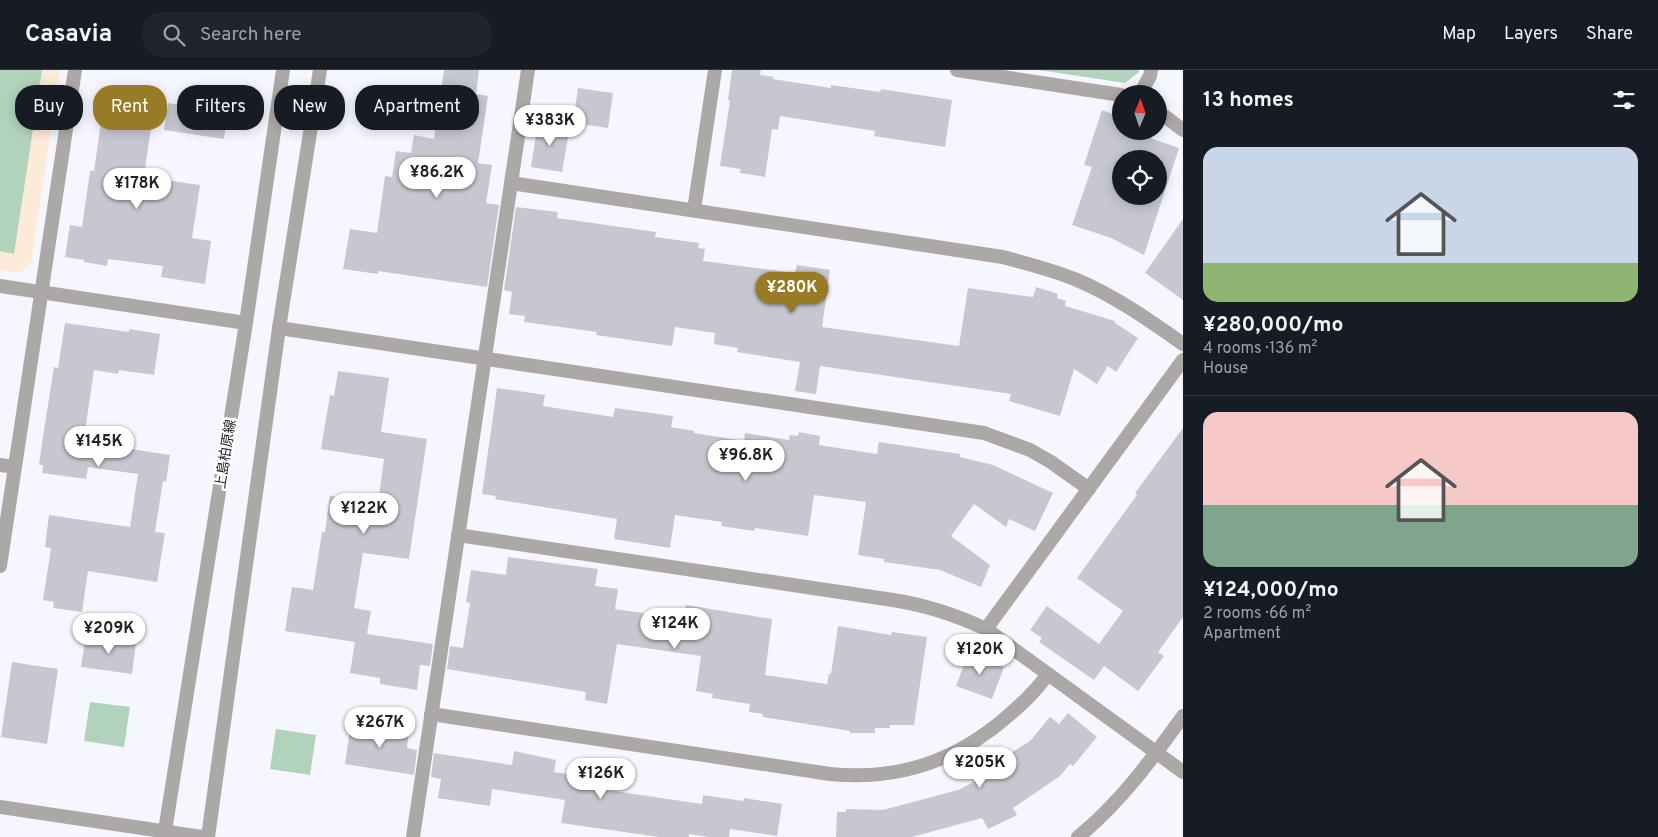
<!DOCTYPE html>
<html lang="en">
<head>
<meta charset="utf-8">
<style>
	:root { --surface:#171b24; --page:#20242c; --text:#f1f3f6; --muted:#9ea1a6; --line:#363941; --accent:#987c25 }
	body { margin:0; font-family:Overpass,"Noto Sans JP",sans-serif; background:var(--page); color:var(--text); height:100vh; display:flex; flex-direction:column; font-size:19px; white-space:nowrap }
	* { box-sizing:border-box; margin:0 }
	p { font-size:16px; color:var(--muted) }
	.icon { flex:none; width:28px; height:28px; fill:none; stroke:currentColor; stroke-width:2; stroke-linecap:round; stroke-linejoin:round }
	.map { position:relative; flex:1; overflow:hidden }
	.sheet { display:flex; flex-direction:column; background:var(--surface); width:475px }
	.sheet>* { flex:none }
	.hud { position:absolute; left:15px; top:15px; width:475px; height:45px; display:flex; gap:10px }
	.needle { width:32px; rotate:2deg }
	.fabs { position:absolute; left:1112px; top:15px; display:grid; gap:10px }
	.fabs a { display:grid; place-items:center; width:55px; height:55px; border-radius:50%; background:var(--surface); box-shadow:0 2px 12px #0003; font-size:25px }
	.price { position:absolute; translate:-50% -42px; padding:0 11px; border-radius:18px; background:#fff; color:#222; font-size:16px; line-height:32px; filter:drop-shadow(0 1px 2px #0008) }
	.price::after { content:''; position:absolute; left:50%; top:30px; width:15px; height:11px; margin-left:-8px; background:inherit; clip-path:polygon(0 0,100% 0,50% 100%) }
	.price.selected { background:var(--accent); color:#fff }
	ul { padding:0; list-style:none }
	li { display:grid; align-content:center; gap:10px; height:265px; padding:0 20px }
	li+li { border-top:1px solid var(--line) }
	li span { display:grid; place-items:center; height:155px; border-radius:15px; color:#555 }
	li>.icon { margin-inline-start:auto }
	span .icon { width:90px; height:90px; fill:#fffc; stroke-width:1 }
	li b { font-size:21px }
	h2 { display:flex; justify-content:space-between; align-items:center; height:60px; padding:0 20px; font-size:21px }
	.tag { padding:0 18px; border-radius:20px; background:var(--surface); box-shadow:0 2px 12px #0003; font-size:18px; line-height:45px }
	.tag.selected { background:var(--accent); color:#fff }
	header { display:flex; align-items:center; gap:30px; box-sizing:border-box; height:70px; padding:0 25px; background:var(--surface); border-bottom:1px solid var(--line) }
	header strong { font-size:24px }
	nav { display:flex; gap:28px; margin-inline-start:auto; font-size:18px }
	.search { width:350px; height:45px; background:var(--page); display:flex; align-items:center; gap:12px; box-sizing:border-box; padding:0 18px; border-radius:20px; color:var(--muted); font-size:19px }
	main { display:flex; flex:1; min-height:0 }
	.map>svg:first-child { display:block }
</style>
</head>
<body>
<header>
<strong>Casavia</strong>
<div class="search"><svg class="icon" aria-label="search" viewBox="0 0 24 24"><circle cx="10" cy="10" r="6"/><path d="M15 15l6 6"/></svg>Search here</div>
<nav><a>Map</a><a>Layers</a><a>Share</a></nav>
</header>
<main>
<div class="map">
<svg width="1183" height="767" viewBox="0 0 1183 767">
	<rect width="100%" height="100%" fill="#f6f7fe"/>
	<polygon fill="#fcebd9" points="0,0 60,0 31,194 19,203 0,200"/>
	<g fill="#b1d3bb">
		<polygon points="0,0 42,0 14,184 0,181"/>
		<polygon points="1039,0 1139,0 1139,2 1125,13"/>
		<polygon points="90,632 130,637 124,677 84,671"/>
		<polygon points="276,659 316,665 310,705 270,699"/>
	</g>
	<g fill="#c6c7cf" fill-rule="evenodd">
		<polygon points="444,0 479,0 476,24 488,26 478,93 492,95 486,133 499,135 487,217 378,201 378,204 343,199 350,159 377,163 385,106 392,107 396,81 411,83 414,65 434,69"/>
		<polygon points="732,0 761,0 760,5 774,7 773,9 831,18 831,15 880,22 881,19 952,30 945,77 874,66 875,61 780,46 778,60 772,59 765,107 740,103 741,99 720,96 730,31 728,30"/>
		<polygon points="578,18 613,23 608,58 573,53"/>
		<polygon points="168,33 228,42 224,69 164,60"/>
		<path d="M 1102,40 L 1121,47 L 1121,61 L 1130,61 L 1179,78 L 1144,185 L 1111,168 L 1072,155 L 1092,97 L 1084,95 ZM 1121,89 L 1159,89 L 1159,126 L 1121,126 Z"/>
		<polygon points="102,45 152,52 144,105 146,105 145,107 200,115 192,168 211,171 205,214 161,207 163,196 108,189 107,196 84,192 84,190 65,187 70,155 82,157 90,101 94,101"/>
		<polygon points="538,52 570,56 562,102 531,97"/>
		<polygon points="516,137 558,142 557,148 656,162 655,167 699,173 698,178 705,179 703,191 795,203 797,195 830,200 822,257 959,276 968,218 1033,227 1036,217 1058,224 1057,228 1066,231 1065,236 1115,251 1115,253 1138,268 1116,302 1108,296 1097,314 1074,299 1060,346 1009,331 1011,324 820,296 816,324 795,321 800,292 737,282 738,278 714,274 715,263 675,257 672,276 596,265 597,262 524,252 525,246 509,244 512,222 504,220"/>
		<polygon points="1183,149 1183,230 1145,203"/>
		<polygon points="65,253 129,262 129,259 160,264 154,305 119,300 118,304 94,300 84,368 92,370 92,373 170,385 166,412 163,411 155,462 165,463 157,512 88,501 82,542 53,538 54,532 43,530 51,478 45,477 49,445 130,457 138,404 88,397 86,409 42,403 43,395 39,395 42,373 54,297 58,298"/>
		<polygon points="338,301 389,308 381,362 427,369 409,489 363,483 354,538 371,541 367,564 433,574 430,596 420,595 417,620 380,614 380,608 350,603 355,572 285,561 292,517 313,520 322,462 325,462 330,426 378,433 384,389 321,379 330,325 334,326"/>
		<polygon points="497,318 545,325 543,336 613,347 615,338 673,346 671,357 694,361 694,363 744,371 745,363 789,370 790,365 798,366 799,362 820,366 819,375 877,384 879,372 960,384 960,387 993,395 1053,423 1035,461 1009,449 1006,457 974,434 951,466 990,495 981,517 940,500 884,492 884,489 858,485 866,432 814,425 808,466 755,458 754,461 721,456 722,452 675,445 670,478 614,469 617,449 495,429 496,426 482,424"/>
		<polygon points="1183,358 1183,547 1158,582 1164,586 1138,621 1104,596 1094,610 1039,572 1042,568 1030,560 1047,536 1099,574 1123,541 1077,508 1137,425 1135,423"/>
		<polygon points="508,487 598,499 595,516 618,519 615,539 684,549 686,535 772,549 765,605 827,614 829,604 831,604 838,556 891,565 892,562 927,567 914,655 890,655 890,658 875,658 875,663 850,663 850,661 763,647 763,644 749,642 750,634 712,628 713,624 696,621 701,586 617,574 607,634 585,630 586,622 447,599 450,576 463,578 470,533 466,532 471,500 506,505"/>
		<polygon points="86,565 136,572 132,604 81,597"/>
		<polygon points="968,584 1004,597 992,629 956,616"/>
		<polygon points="12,592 58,599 47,674 1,667"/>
		<polygon points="1068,643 1097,667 1073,696 1070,694 1060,706 1013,738 1017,745 988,759 982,748 912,767 836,767 837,742 846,742 846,739 883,740 958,720 1011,693 1006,686 1030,671 1050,647 1059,654"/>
		<polygon points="351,652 409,661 407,678 417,680 414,705 345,694"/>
		<polygon points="514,681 556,690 554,702 602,710 600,719 702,734 703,725 743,731 744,728 782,734 777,766 730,759 729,767 709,767 689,764 689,767 659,767 561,753 565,730 492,719 490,736 438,728 441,709 431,707 434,683 512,695"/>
	</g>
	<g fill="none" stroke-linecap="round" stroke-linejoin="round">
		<g stroke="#aca8a7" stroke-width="14">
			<polyline points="957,0 1121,25"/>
			<polyline points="1140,24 1150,6 1151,0"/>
			<polyline points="1159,42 1183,60"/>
			<path d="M 511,113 L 1003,187 C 1028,194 1053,200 1077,210 C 1115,226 1149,250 1183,274"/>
			<polyline points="694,140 715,0"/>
			<polyline points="0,216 246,253"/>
			<polyline points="279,258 984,363 1030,380 1051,392 1089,419"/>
			<polyline points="0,395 15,397"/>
			<path d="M 458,465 L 893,530 C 926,535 956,545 986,559 L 1183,702"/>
			<polyline points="0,496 75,0"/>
			<polyline points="986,559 1183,290"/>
			<path d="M 431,644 L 830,704 C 899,711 957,691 1009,645 C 1024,632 1036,621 1048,604"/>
			<polyline points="413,767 528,0"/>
		</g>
		<g stroke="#aca8a7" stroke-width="14">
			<polyline points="0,737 202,767"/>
			<polyline points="164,767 246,253 283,0"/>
			<polyline points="208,767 279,258 320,0"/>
			<path d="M 1078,767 C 1120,733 1152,689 1183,646"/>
		</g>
	</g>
	<g text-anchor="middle" stroke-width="5" stroke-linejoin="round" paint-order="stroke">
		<g font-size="14" fill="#202124" stroke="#fff">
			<text transform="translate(225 384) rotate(-81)" y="5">上島柏原線</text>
		</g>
	</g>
</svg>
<div class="fabs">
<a><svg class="needle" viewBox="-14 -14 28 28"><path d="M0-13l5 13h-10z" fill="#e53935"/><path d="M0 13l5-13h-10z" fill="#9ea1a6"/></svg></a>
<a><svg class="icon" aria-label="locate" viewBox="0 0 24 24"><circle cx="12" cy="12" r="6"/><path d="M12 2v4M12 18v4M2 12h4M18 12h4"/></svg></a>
</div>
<b class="price" style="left:550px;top:77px">¥383K</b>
<b class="price" style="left:437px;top:129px">¥86.2K</b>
<b class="price" style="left:137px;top:140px">¥178K</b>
<b class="price selected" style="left:792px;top:244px">¥280K</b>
<b class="price" style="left:99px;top:398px">¥145K</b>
<b class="price" style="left:746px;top:412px">¥96.8K</b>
<b class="price" style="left:364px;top:465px">¥122K</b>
<b class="price" style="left:675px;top:580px">¥124K</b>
<b class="price" style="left:109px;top:585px">¥209K</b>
<b class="price" style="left:980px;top:606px">¥120K</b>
<b class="price" style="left:380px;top:679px">¥267K</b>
<b class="price" style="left:980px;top:719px">¥205K</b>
<b class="price" style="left:601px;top:730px">¥126K</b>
<div class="hud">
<a class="tag">Buy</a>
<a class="tag selected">Rent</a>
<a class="tag">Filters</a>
<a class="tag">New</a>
<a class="tag">Apartment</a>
</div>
</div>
<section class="sheet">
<h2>13 homes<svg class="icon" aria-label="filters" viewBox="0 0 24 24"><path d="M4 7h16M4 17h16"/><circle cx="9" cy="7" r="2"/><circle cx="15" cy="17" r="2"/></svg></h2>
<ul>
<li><span style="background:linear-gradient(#c9d6e8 75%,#8fb573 0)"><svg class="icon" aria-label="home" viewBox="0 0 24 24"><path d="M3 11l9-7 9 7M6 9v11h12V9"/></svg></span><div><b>¥280,000/mo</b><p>4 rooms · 136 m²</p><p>House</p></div></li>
<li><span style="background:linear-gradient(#f6c9c9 60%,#7fa58c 0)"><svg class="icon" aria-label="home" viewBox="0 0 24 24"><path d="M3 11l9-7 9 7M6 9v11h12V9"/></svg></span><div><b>¥124,000/mo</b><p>2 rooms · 66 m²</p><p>Apartment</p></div></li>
</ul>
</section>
</main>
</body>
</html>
